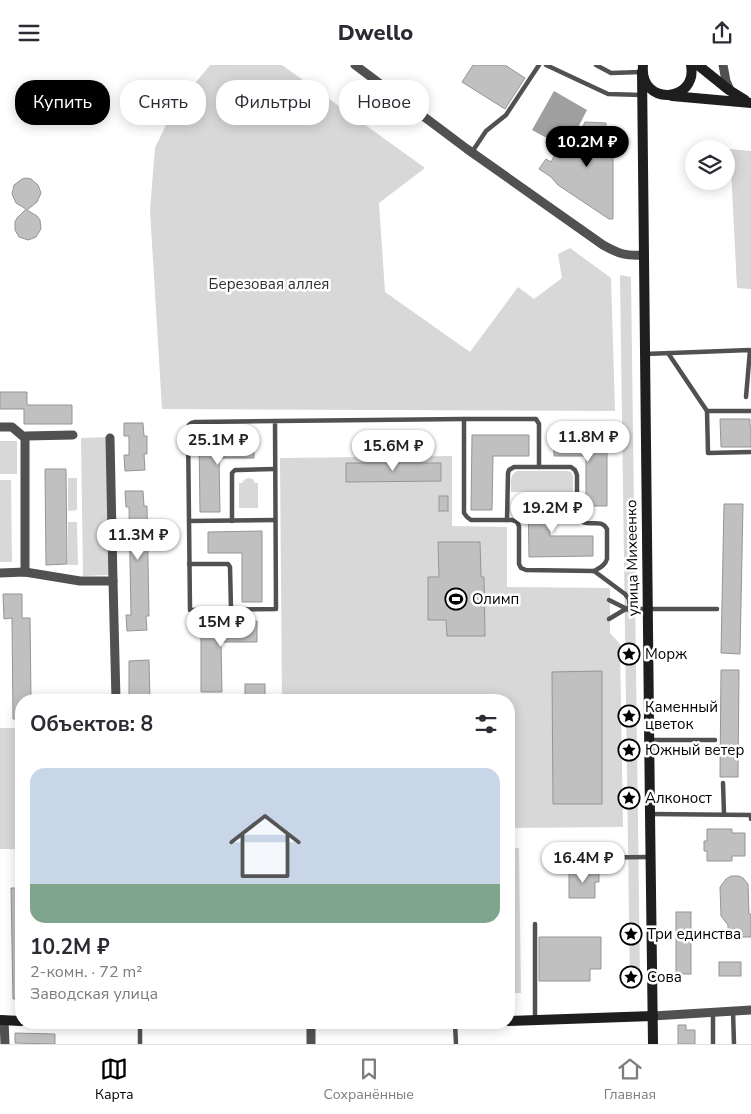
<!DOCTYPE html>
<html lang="ru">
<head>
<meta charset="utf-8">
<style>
	:root { --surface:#fff; --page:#f7f7f7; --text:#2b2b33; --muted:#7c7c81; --line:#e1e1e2; --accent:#000 }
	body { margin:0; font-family:"Nunito Sans",sans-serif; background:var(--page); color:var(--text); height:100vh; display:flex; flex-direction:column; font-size:19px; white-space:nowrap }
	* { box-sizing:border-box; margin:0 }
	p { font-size:16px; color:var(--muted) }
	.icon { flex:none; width:28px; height:28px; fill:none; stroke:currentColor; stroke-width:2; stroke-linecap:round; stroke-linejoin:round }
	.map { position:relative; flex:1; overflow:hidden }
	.details { position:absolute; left:15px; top:629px; width:500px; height:335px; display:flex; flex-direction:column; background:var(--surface); border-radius:20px; box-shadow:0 2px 12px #0003 }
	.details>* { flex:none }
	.guide { position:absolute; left:15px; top:15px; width:500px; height:45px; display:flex; gap:10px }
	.buttons { position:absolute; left:685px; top:75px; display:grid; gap:10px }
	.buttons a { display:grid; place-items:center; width:50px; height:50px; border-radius:50%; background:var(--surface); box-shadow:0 2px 12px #0003; font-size:25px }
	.price { position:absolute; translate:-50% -42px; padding:0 11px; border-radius:18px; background:#fff; color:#222; font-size:16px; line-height:32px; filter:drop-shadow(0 1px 2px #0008) }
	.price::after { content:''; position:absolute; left:50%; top:30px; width:15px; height:11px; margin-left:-8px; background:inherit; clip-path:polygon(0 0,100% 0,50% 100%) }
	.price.selected { background:var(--accent); color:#fff }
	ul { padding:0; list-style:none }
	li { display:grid; align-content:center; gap:10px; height:265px; padding:0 15px }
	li+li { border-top:1px solid var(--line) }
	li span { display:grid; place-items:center; height:155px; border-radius:15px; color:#555 }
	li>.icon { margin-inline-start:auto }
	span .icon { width:90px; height:90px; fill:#fffc; stroke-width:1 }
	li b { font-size:21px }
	h2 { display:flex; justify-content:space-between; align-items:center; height:60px; padding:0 15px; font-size:21px }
	.tag { padding:0 18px; border-radius:20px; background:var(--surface); box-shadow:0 2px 12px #0003; font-size:18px; line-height:45px }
	.tag.selected { background:var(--accent); color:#fff }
	header { display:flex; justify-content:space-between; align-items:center; height:65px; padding:0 15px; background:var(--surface); font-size:22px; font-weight:800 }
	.tab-bar { display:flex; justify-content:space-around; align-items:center; height:70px; border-top:1px solid var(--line); background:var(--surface); font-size:14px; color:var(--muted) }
	.tab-bar a { display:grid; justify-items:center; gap:2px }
	.tab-bar .selected { color:var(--accent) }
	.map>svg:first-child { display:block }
</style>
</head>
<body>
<header><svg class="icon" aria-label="menu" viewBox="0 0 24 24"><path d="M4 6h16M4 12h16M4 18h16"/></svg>Dwello<svg class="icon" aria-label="share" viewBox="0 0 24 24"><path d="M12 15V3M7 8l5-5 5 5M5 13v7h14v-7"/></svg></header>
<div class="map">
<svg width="751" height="979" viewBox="0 0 751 979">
	<rect width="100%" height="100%" fill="#fff"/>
	<g fill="#d8d8d8">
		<polygon points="210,0 282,0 425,103 379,138 385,227 470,287 518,222 534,234 562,213 558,189 570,183 611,213 615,346 162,344 150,145 155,83 173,45"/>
		<polygon points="730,84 751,86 751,224 737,223"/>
		<polygon points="620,210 631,212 640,914 630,923"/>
		<polygon points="107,372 109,510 83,511 81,373"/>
		<rect x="0" y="376" width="17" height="33"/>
		<polygon points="452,391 452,461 507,462 507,522 610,523 610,568 620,579 623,762 509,763 509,635 282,635 280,393"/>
		<path d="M 517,406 L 567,406 L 571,407 L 573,411 L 573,443 L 553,443 L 553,427 L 511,427 C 511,419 509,410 517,406 Z"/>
		<polygon points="68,413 77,413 77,445 68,446"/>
		<polygon points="248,413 253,414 255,418 258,418 258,443 239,443 239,418 242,418 244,415"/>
		<polygon points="0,415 11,415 12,497 0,497"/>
		<polygon points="68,457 77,457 78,500 68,500"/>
		<rect x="0" y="663" width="21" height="121"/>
		<polygon points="509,783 519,783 521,928 509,928"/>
	</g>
	<polygon fill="#9f9f9f" points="554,26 587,45 567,84 532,65"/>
	<g fill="#c0c0c0" stroke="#959595">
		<polygon points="473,0 505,0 525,13 505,44 462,17"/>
		<polygon points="585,57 606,58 606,67 613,67 613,154 609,154 558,120 551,112 539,104 546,94 551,97 558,84 569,90"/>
		<polygon points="26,113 31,114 38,120 41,128 37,137 27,145 37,151 40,155 41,164 36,172 28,175 19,172 15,165 15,157 17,153 26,144 16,138 12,129 14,120 22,114"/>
		<polygon points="0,327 27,327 27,340 72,340 72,359 24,359 24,344 0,344"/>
		<polygon points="720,354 750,354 750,361 751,361 751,382 721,382"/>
		<polygon points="124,358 143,358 144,371 147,371 147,389 144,389 145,405 125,406 124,390 129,390 129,371 124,371"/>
		<polygon points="472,370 529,370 529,391 493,391 492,445 471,445"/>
		<polygon points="554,370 607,370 607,441 586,441 586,391 554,391"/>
		<polygon points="199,372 254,372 254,393 219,393 220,447 200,447"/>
		<polygon points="346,398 441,398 441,416 346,417"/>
		<polygon points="45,404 66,404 67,499 46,500"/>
		<polygon points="125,426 143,426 144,441 147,441 149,551 146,551 147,565 127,566 126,550 131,550 129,442 126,442"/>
		<polygon points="528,429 549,429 550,471 593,471 593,491 529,492"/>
		<rect x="439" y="431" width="9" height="15"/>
		<polygon points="724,439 743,439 740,589 721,588"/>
		<polygon points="262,466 262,537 242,537 242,488 208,488 208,467"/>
		<polygon points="438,477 480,477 481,512 484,512 485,571 447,571 446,555 428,555 428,512 439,512"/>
		<polygon points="3,529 22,529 22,553 30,553 31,635 21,635 21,654 13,654 12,553 4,554"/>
		<polygon points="201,556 257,556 257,577 221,577 222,627 201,627"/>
		<polygon points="149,595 150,635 129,635 129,596"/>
		<polygon points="721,605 739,605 738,712 720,712"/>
		<polygon points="602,606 602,739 553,739 552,607"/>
		<rect x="245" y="619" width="20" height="16"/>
		<polygon points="707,764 732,764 732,768 745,768 745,791 732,791 732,796 707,796 707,786 704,786 704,776 707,776"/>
		<polygon points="587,805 599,805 599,817 595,817 595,833 569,833 569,807 587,807"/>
		<polygon points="731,811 739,811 743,813 748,819 749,849 751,849 751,872 733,872 728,866 728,860 721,851 720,822 726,814"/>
		<polygon points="11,823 21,823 21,934 13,934"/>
		<rect x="676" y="847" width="15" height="62"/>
		<polygon points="539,872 601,872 601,904 590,904 590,916 539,916"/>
		<rect x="719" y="897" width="22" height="14"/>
		<polygon points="678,960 686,960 686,965 695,965 695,979 678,979"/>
		<polygon points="15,968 55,969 55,979 15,978"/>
	</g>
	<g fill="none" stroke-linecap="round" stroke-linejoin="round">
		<g stroke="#515151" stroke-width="4.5">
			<polyline points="546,0 608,29 642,30"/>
			<polyline points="596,0 611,8 641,7"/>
			<polyline points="472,87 486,66 506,50 539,0"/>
			<polyline points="668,288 707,346 708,388 751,387"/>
			<polyline points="645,289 750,285 746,332"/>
			<polyline points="707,346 751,346"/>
			<path d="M 275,356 L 276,544 L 190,545 L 188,364 C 188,359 191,358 195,357 L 464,354"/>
			<polyline points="539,402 539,359 536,354 464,354 464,448 467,452 471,455 512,455 517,457 519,461 519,499 521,503 526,505 594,506 625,529 629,534 630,544"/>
			<path d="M 507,455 L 508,408 L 509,405 L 514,402 L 571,402 L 575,405 L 577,410 L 577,451 C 585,466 600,451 607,464 L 607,494 C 605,501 599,503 594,506"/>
			<polyline points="189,456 275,455"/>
			<polyline points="232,456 232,408 235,405 239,405 275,404"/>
			<polyline points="189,499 228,499 230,502 231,544"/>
			<polyline points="609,535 625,543 630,544 717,544"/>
			<polyline points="609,554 624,545 628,544"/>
			<polyline points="650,675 715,675"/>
			<polyline points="723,718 724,749"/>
			<polyline points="651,749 751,750 751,754"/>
			<polyline points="559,793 650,792"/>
			<polyline points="535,859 535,955"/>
			<polyline points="733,946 734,979"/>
			<polyline points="713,947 713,979"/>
			<polyline points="140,958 140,979"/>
			<polyline points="455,958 456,979"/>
		</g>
		<g stroke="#515151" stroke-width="9">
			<path d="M 355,0 L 467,84 L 603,180 C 619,189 625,191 644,190"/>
			<polyline points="723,0 726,16 730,25"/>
			<polyline points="0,362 12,362 25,373 25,507"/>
			<polyline points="25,373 26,371 73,370"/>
			<polyline points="110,373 113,516"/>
			<polyline points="0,508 25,507 80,516 113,516 116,635"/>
			<polyline points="653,951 751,945"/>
			<polyline points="4,955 5,979"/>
			<polyline points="311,979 311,959"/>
		</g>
		<g stroke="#1e1e1e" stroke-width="10">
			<path d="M 643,0 C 639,42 698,38 691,0"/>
			<polyline points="698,0 729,25 745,35"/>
			<polyline points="642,7 650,749 653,979"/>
			<polyline points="672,31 751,38"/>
			<polyline points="0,955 21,956"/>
			<polyline points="509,956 653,951"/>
			<polyline points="201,958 311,959 400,958"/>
		</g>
	</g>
	<defs>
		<g id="stadium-ring" transform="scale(1.125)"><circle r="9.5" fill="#fff" stroke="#000" stroke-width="1.5"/><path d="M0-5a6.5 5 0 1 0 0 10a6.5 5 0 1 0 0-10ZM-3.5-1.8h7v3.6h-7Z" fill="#000"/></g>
		<g id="sight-ring" transform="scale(1.125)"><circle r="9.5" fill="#fff" stroke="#000" stroke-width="1.5"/><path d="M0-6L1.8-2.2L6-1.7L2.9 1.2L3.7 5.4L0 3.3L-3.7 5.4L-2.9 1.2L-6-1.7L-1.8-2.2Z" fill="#000"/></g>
	</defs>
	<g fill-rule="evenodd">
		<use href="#stadium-ring" x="456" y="534"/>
		<use href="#sight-ring" x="629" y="589"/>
		<use href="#sight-ring" x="629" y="651"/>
		<use href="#sight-ring" x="629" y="685"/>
		<use href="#sight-ring" x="629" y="733"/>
		<use href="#sight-ring" x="631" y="869"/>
		<use href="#sight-ring" x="631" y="912"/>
	</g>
	<g text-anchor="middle" stroke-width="5" stroke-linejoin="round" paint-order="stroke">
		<g font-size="15" fill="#2f2f2f" stroke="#fff">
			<text x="269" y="224">Березовая аллея</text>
		</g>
		<g font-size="15" fill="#000" stroke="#fff">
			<text transform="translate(632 493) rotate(-91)" y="5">улица Михеенко</text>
		</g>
		<g font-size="15" fill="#000" stroke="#fff" text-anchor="start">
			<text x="472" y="539">Олимп</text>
			<text x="645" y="594">Морж</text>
			<text x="645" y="647">Каменный<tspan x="645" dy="17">цветок</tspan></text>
			<text x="645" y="690">Южный ветер</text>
			<text x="645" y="738">Алконост</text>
			<text x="647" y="874">Три единства</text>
			<text x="647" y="917">Сова</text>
		</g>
	</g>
</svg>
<div class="buttons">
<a><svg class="icon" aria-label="layers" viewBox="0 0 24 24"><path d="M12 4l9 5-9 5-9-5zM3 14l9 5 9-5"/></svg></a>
</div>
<b class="price selected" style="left:587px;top:103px">10.2M ₽</b>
<b class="price" style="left:588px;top:398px">11.8M ₽</b>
<b class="price" style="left:218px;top:401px">25.1M ₽</b>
<b class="price" style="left:393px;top:407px">15.6M ₽</b>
<b class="price" style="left:552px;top:469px">19.2M ₽</b>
<b class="price" style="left:138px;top:496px">11.3M ₽</b>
<b class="price" style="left:221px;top:583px">15M ₽</b>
<b class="price" style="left:583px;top:819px">16.4M ₽</b>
<div class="guide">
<a class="tag selected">Купить</a>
<a class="tag">Снять</a>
<a class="tag">Фильтры</a>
<a class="tag">Новое</a>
</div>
<section class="details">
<h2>Объектов: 8<svg class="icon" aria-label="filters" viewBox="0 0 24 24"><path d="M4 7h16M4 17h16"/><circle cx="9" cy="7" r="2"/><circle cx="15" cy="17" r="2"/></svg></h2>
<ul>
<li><span style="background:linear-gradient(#c9d6e8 75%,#7fa58c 0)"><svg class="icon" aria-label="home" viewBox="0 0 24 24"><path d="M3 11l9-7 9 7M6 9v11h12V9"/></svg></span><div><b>10.2M ₽</b><p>2-комн. · 72 m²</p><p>Заводская улица</p></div></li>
</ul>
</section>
</div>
<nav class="tab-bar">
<a class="selected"><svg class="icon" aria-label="map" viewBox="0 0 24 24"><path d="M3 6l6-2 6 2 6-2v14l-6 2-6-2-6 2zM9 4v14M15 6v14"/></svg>Карта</a>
<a><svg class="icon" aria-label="saved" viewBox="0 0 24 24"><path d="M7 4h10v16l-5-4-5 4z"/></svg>Сохранённые</a>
<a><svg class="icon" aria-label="home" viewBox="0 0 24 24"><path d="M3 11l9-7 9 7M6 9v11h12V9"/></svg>Главная</a>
</nav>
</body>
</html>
